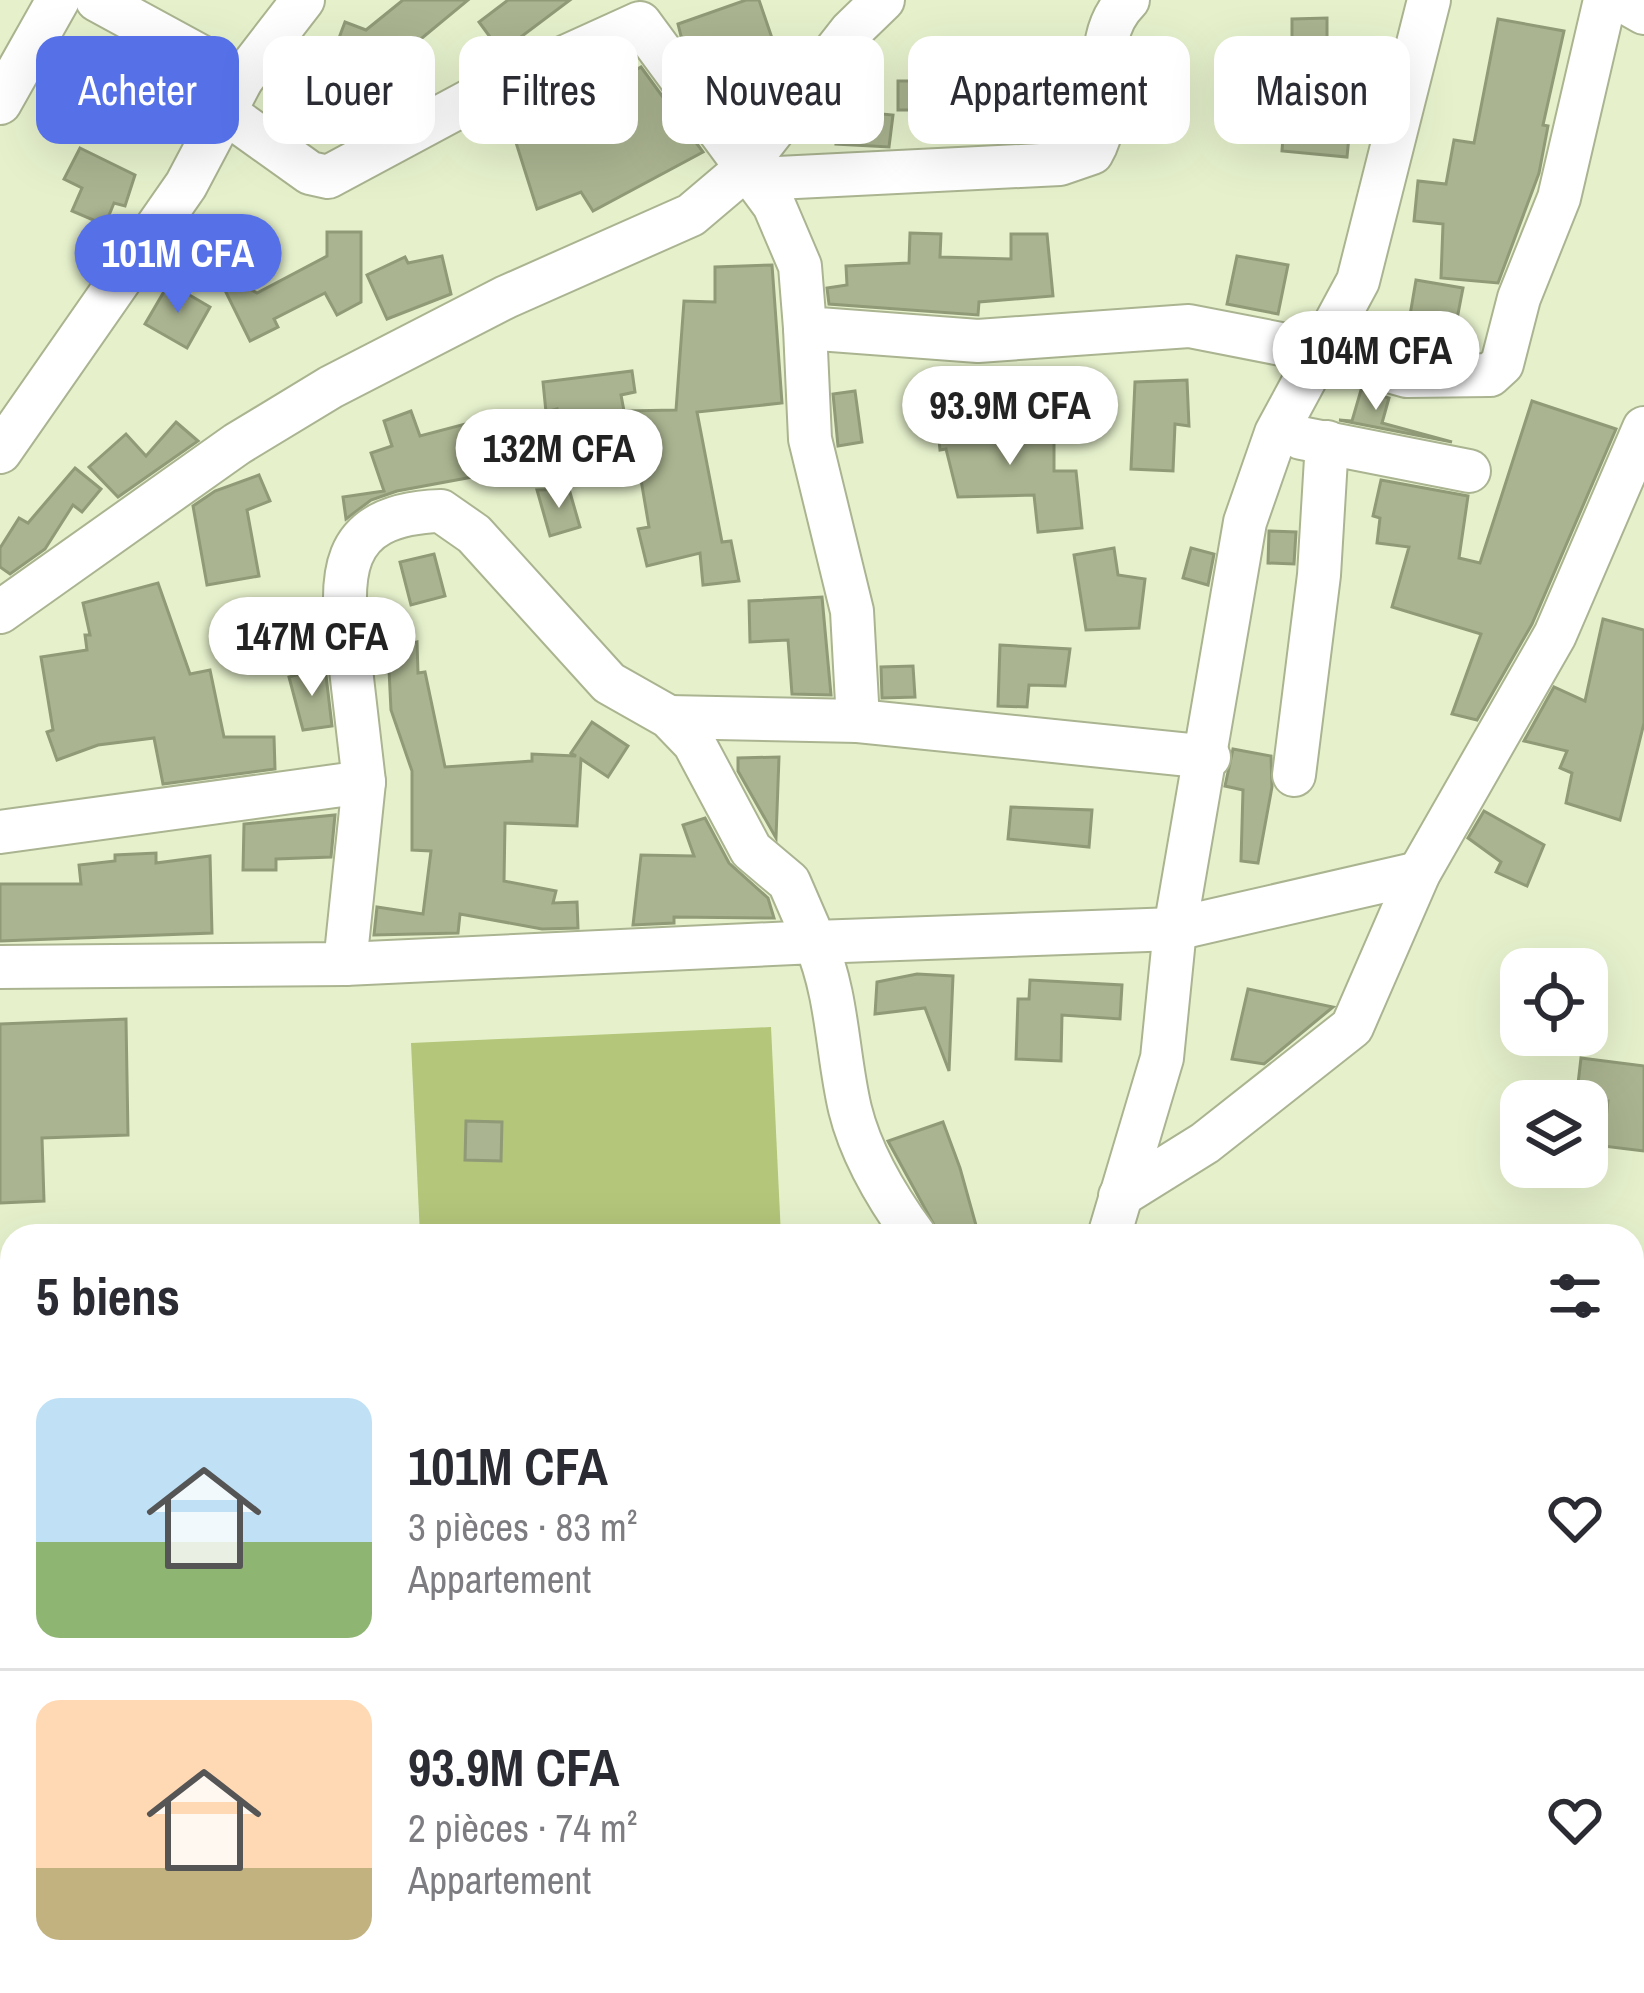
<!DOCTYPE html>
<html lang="fr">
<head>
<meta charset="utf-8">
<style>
	:root { --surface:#fff; --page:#f7f7f7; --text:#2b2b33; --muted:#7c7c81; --line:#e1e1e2; --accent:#5671e7 }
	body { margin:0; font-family:"Archivo Narrow",sans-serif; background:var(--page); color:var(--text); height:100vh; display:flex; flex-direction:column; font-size:45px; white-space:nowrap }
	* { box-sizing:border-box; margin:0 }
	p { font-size:39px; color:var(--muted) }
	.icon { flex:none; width:66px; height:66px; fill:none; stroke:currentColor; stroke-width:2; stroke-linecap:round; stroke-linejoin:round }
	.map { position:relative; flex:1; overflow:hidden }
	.panel { position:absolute; left:0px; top:1224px; width:1644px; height:771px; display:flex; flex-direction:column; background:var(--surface); border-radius:36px 36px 0 0; box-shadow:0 12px 48px #0002 }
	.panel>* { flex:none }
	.banner { position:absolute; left:36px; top:36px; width:1572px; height:108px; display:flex; gap:24px }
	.fabs { position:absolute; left:1500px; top:948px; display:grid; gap:24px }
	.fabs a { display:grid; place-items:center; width:108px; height:108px; border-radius:24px; background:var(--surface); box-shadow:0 12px 48px #0002; font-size:60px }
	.price { position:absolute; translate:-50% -102px; padding:0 27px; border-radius:42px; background:#fff; color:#222; font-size:39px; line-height:78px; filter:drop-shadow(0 3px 6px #0008) }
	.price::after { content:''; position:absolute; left:50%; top:72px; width:36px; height:27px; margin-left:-18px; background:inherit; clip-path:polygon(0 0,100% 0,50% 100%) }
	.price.selected { background:var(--accent); color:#fff }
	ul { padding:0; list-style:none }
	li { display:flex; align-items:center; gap:36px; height:300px; padding:0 36px }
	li+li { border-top:3px solid var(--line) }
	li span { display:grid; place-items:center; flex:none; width:336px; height:240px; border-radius:24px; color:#555 }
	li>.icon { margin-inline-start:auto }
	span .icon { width:144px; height:144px; fill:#fffc; stroke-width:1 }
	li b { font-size:51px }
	h2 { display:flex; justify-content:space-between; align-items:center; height:144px; padding:0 36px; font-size:51px }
	.chip { padding:0 42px; border-radius:24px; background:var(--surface); box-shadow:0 12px 48px #0002; font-size:42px; line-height:108px }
	.chip.selected { background:var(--accent); color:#fff }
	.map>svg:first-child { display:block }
</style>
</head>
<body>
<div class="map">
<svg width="1644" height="1993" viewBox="0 0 1644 1993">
	<rect width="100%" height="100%" fill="#e6f1cc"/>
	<polygon fill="#b3c67a" points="771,1027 781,1236 420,1236 411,1043"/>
	<g fill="#aab490" stroke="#909a77" stroke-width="3">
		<polygon points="403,0 468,0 405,52 426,83 390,108 360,63 333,54 345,22 366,30"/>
		<polygon points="508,0 570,0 501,52 479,22"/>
		<polygon points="746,0 759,0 772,38 729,54 761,105 746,124 681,36 678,24"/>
		<polygon points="1327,18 1327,53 1292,54 1292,19"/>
		<polygon points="1498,19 1564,31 1543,125 1548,126 1539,173 1498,283 1441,278 1443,224 1414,221 1418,181 1446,184 1454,140 1474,143"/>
		<polygon points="929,48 1079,58 1076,125 1010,120 1010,128 959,126 959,110 898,110 898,81 929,81"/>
		<polygon points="641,67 703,152 593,211 581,192 537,209 512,130 567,109"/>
		<polygon points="840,110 893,115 889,147 836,144"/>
		<polygon points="1285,110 1351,116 1347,157 1282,151"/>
		<polygon points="80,148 135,175 125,206 114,203 105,225 72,211 82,188 64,179"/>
		<polygon points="327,232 361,232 361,302 337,315 325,293 274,319 278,327 250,341 214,268 257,293 327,256"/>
		<polygon points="910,233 941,234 940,257 1011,259 1011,234 1047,234 1053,296 979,302 978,315 829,304 827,288 847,285 846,266 909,263"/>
		<polygon points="442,256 451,294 387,319 367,275 405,257 408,263"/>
		<polygon points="1237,256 1288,265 1278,314 1227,304"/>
		<polygon points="772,265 782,403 697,412 722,542 731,541 739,581 703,585 700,553 647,566 638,529 649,527 638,462 627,463 626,447 564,456 557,409 546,412 543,382 632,371 635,392 621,395 624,411 676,410 684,301 715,302 715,267"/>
		<polygon points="1416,280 1463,288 1451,350 1410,350 1376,341 1382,319 1408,327"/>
		<polygon points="169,283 210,307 187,348 145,324"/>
		<polygon points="951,377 954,406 918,410 915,381"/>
		<polygon points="1187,380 1189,426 1175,424 1173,471 1131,469 1135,382"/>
		<polygon points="1361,390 1389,398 1382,423 1452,442 1339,420 1352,421"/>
		<polygon points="855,391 862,442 838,446 833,394"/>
		<polygon points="1532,401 1616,429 1532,624 1477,720 1452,714 1481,634 1392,607 1409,547 1377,543 1380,518 1373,516 1381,480 1468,496 1459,558 1480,563"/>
		<polygon points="411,411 420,436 469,423 483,475 397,491 371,500 346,519 343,497 384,491 371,453 392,446 384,421"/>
		<polygon points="998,411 1006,439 1054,436 1054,471 1076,471 1082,528 1038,532 1034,495 958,497 946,449 940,450 937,419"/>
		<polygon points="176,422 198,441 118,497 89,467 126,434 146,456"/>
		<polygon points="75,468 101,489 82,512 73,505 45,549 10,574 0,567 0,548 19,518 28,523"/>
		<polygon points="259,475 270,501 247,510 259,576 207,585 193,506 215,491"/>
		<polygon points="569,489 580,527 550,536 537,490"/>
		<polygon points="1269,531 1296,532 1294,564 1268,563"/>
		<polygon points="1114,548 1118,575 1145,579 1139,628 1086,630 1074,555"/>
		<polygon points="1191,548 1214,554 1208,585 1183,578"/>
		<polygon points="434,554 445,596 411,605 400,562"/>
		<polygon points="158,583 190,674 210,670 224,737 274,737 275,769 163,784 154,738 98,745 57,760 47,732 53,730 41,657 87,650 85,635 90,635 83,603"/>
		<polygon points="822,597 831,695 792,694 788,640 750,642 749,601"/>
		<polygon points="1603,619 1644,630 1644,723 1620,820 1566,803 1572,773 1560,768 1567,751 1524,741 1554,687 1585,701"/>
		<polygon points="417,642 418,673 425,672 445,767 532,761 532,754 576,756 571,753 592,722 628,746 608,777 581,759 577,826 505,823 504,881 556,891 553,903 577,902 578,928 542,929 460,914 458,933 374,935 377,907 423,914 431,851 412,850 412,771 391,710 388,650"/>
		<polygon points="1000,645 1070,649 1065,686 1029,685 1027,707 998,706"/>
		<polygon points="913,666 915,697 882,698 881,667"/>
		<polygon points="325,667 332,726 303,730 289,677"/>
		<polygon points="1233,749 1271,756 1272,787 1258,863 1241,861 1243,790 1225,786"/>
		<polygon points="779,757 776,838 738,771 738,758"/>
		<polygon points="1011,807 1092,810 1089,847 1008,839"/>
		<polygon points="1484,811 1544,845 1527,886 1496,872 1501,862 1468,838"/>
		<polygon points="335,815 331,857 276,859 276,870 243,870 244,824"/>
		<polygon points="705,818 729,863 768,898 774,918 674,917 674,923 633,925 641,855 694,856 683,825"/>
		<polygon points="156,853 156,863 210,856 212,933 0,941 0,884 81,884 79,865 115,861 115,855"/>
		<polygon points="917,974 953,976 949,1071 925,1008 875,1014 877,982"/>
		<polygon points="1030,980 1122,985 1120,1019 1062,1015 1061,1061 1016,1059 1018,999 1029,999"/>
		<polygon points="1248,989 1333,1007 1264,1064 1232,1059"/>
		<polygon points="126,1019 128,1135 42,1138 44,1201 0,1203 0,1024"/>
		<polygon points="1581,1058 1644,1066 1644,1151 1603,1146 1608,1101 1576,1101"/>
		<polygon points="466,1121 502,1122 501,1161 465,1160"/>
		<polygon points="943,1122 960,1168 979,1236 940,1236 888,1141"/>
	</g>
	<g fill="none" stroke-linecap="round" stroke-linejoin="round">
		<g stroke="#aab490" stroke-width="46">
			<g id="street">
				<polyline points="97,0 242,79"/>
				<polyline points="1621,0 1644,13"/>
				<polyline points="0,103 58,0"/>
				<polyline points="226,113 310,173 328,177 479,96 640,23 774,205 800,266 805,328 978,341 1189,326 1322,352 1407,376 1490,375 1502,364 1519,298 1559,198 1605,0"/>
				<path d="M 757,179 L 1060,164 L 1092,153 C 1120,105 1085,42 1128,0"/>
				<polyline points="805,328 810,439 852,611 858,721"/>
				<polyline points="1301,438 1469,471"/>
				<polyline points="0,452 186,185 242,79 303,0"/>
				<polyline points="0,612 237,444 331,387 506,297 691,215 737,176 851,31 883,0"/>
				<polyline points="669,717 858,721 1209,757"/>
				<polyline points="1294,775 1319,575 1327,442"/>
				<path d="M 364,782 C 359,742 355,701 350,661 C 340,578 334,514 441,511 L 474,534 L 609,683 L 669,717 L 694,743 L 751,850 L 789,882 L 815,942 L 1175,929 L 1419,873"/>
				<polyline points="0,832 364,782 345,964"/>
				<path d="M 0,967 L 345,964 L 815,942 C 838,995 837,1054 850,1109 C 861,1154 888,1199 915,1236"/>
				<polyline points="1120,1196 1205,1143 1352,1027 1419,873 1555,635 1644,428"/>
				<polyline points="1109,1236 1162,1058 1175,929 1245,522 1276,433 1358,281 1429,0"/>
				<polyline points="1632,1396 1644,1388"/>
				<polyline points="1632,1488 1644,1487"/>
				<polyline points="955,1993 957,1983"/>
			</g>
		</g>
		<use href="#street" stroke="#fff" stroke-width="42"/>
	</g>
</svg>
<div class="fabs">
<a><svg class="icon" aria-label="locate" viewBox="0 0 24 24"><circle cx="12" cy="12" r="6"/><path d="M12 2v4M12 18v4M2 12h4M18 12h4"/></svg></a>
<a><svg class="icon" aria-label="layers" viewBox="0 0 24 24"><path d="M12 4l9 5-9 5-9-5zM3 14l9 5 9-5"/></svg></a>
</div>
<b class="price selected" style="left:178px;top:316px">101M CFA</b>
<b class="price" style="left:1376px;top:413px">104M CFA</b>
<b class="price" style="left:1010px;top:468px">93.9M CFA</b>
<b class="price" style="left:559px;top:511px">132M CFA</b>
<b class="price" style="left:312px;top:699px">147M CFA</b>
<div class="banner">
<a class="chip selected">Acheter</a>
<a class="chip">Louer</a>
<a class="chip">Filtres</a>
<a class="chip">Nouveau</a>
<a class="chip">Appartement</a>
<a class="chip">Maison</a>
</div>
<section class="panel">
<h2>5 biens<svg class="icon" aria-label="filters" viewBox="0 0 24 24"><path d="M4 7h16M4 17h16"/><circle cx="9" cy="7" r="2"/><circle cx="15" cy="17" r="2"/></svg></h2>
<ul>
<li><span style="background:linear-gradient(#bfe0f5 60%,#8fb573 0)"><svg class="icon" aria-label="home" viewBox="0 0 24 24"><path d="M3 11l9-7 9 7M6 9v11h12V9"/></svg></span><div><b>101M CFA</b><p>3 pièces · 83 m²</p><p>Appartement</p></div><svg class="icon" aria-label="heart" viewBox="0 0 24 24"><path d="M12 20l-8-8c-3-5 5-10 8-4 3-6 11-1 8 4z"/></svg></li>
<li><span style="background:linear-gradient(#ffd9b3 70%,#c2b280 0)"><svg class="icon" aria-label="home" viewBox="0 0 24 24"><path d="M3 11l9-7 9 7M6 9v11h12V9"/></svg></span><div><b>93.9M CFA</b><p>2 pièces · 74 m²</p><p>Appartement</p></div><svg class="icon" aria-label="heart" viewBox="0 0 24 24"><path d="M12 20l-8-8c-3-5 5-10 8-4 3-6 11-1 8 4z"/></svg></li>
</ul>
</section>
</div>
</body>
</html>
